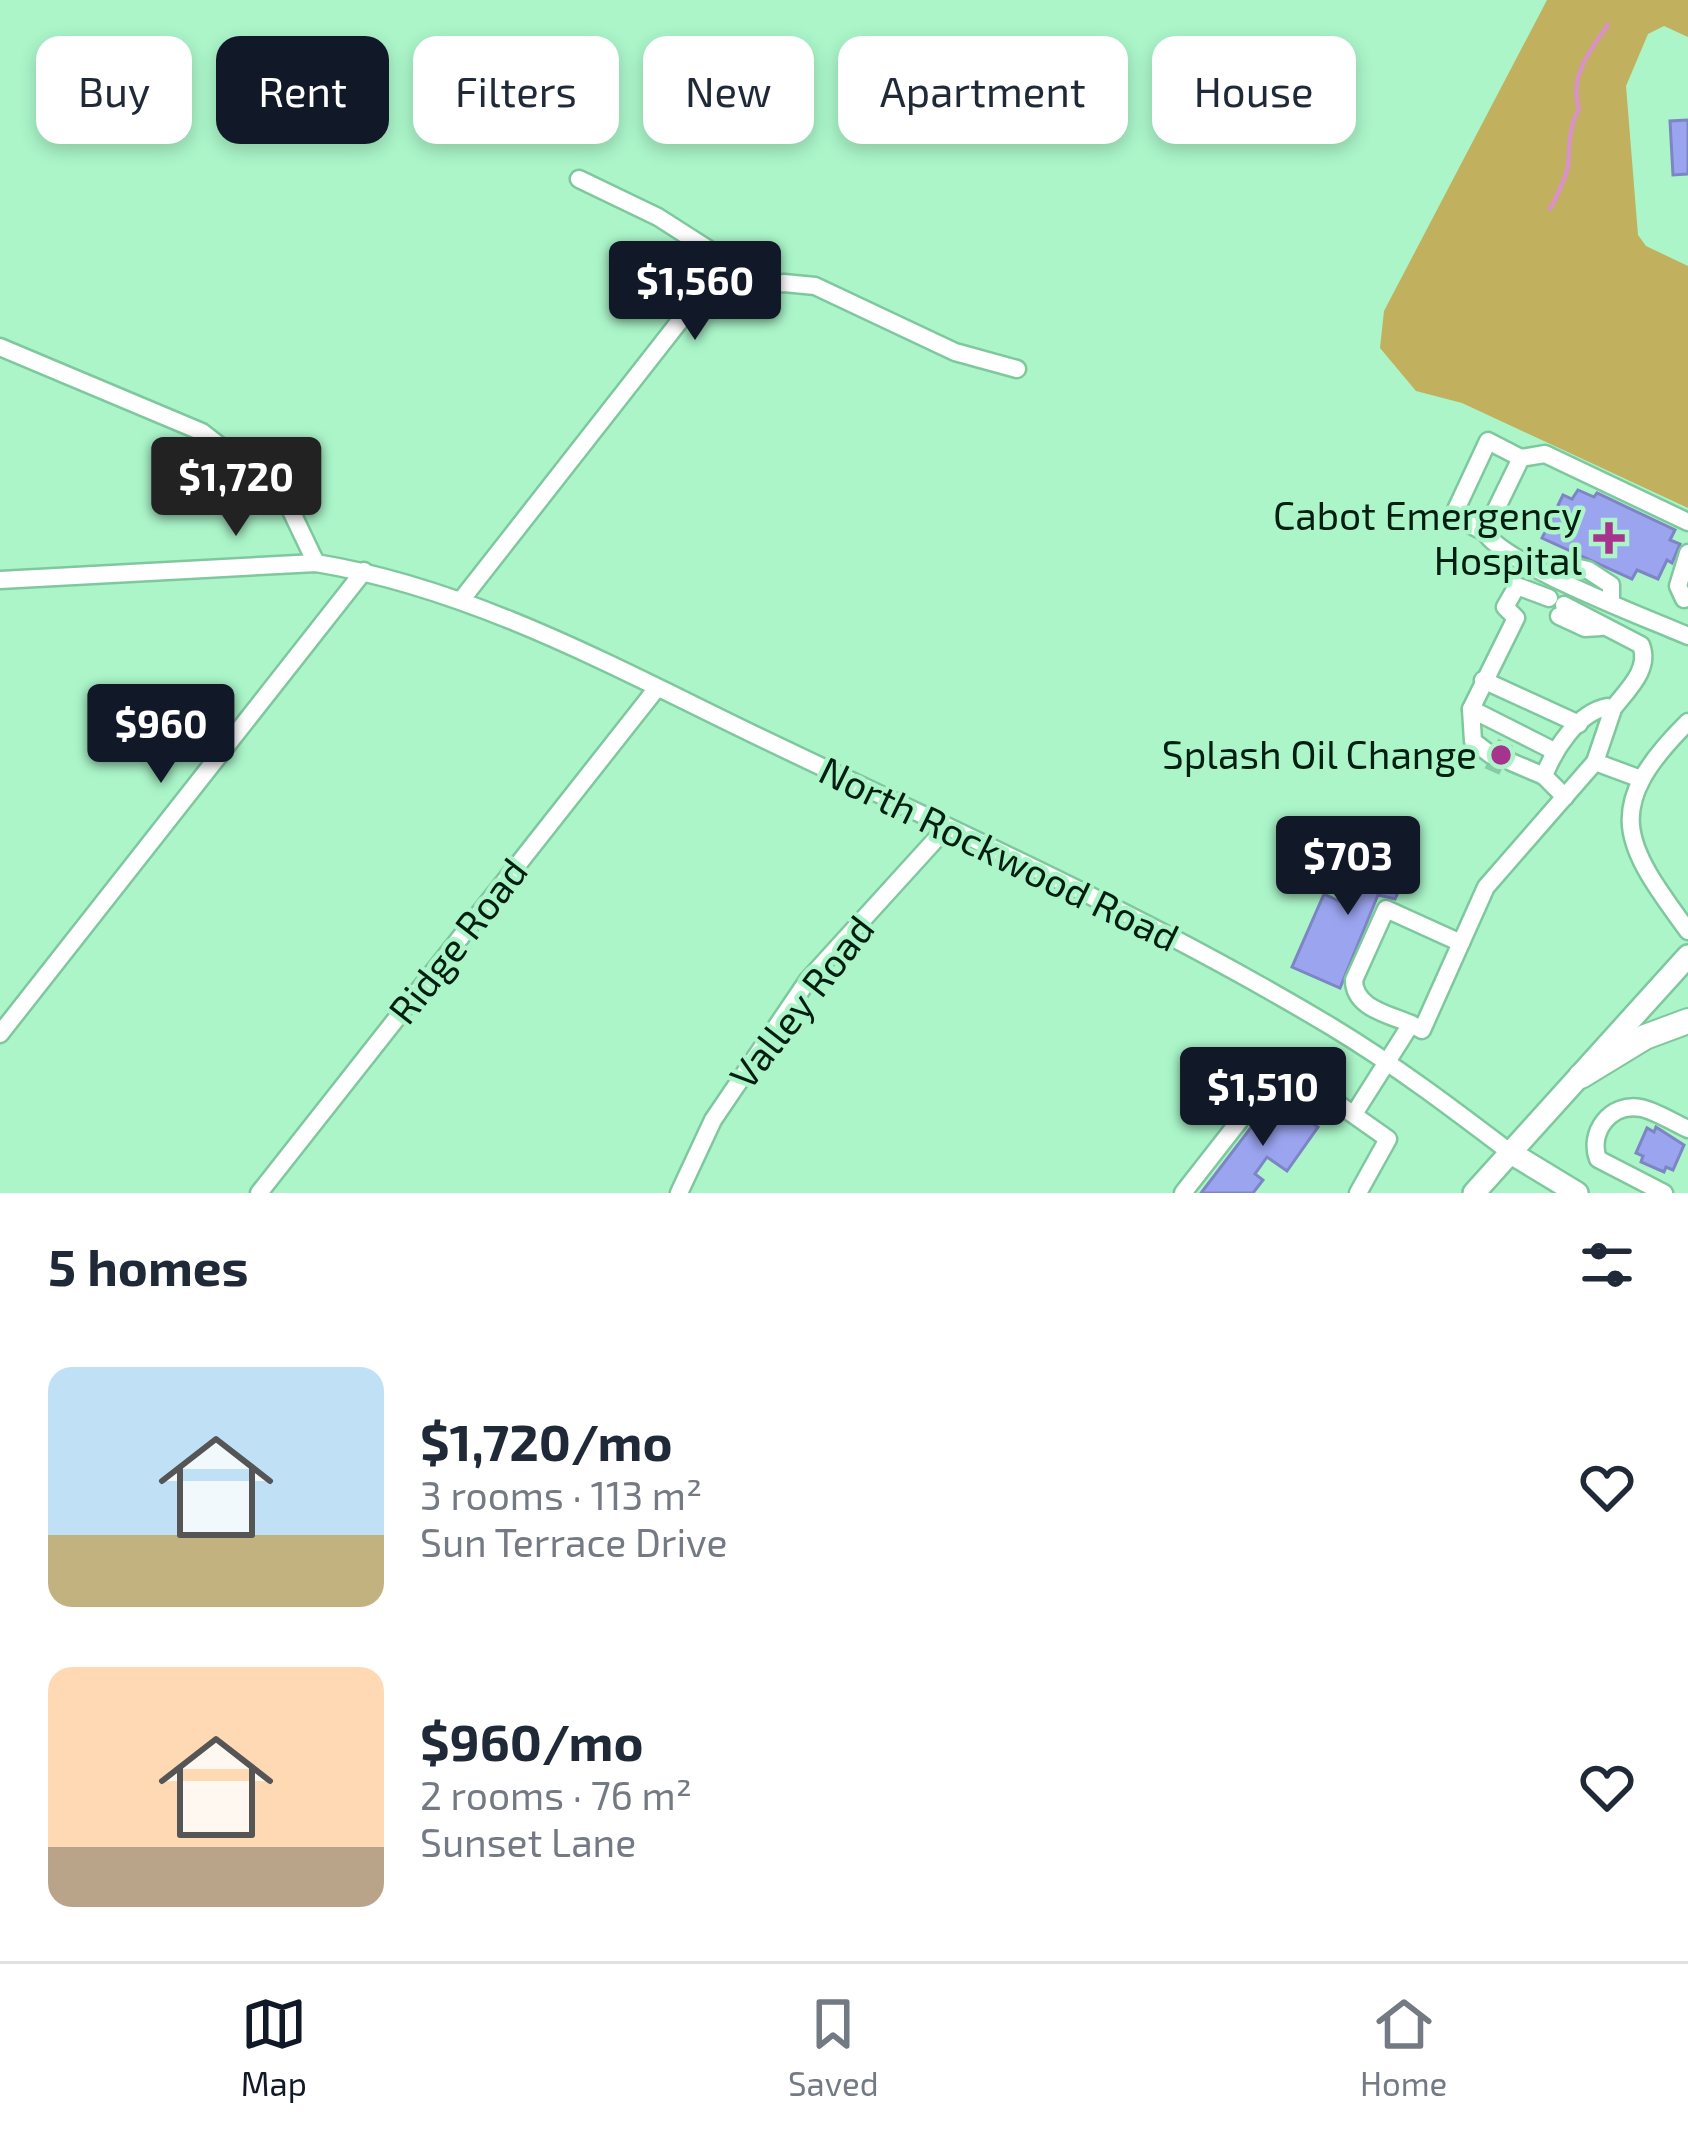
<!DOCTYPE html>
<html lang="en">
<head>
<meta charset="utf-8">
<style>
	:root { --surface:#fff; --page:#f6f6f7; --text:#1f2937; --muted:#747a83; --line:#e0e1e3; --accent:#111827 }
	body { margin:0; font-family:"Exo 2",sans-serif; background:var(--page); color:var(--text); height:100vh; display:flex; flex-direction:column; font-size:45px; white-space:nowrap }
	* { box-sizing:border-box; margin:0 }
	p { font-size:39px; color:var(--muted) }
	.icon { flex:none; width:66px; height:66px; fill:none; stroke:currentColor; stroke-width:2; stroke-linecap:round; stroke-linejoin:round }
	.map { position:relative; height:1193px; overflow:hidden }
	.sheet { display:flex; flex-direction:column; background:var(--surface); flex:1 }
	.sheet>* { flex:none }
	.top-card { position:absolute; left:36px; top:36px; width:1617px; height:108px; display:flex; gap:24px }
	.price { position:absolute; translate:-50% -102px; padding:0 27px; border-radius:12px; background:var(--accent); color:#fff; font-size:39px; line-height:78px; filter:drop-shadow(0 3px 6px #0008) }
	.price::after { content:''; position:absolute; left:50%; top:72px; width:36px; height:27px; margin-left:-18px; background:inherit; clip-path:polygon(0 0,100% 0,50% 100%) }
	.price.active { background:#222; color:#fff }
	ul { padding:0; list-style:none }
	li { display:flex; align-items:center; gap:36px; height:300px; padding:0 48px }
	li span { display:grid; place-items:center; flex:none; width:336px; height:240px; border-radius:24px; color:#555 }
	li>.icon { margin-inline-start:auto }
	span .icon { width:144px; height:144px; fill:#fffc; stroke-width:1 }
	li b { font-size:51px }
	h2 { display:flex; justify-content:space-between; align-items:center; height:144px; padding:0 48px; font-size:51px }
	.chip { padding:0 42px; border-radius:24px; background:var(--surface); box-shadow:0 6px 18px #0003; font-size:42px; line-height:108px }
	.chip.active { background:var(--accent); color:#fff }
	.tab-bar { display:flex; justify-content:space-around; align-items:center; height:168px; border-top:3px solid var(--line); background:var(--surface); font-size:33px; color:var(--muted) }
	.tab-bar a { display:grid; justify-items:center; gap:6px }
	.tab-bar .active { color:var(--accent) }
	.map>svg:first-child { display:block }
</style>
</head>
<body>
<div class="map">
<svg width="1688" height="1193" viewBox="0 0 1688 1193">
	<rect width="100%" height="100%" fill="#abf5c9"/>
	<polygon fill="#c1b05d" points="1547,0 1688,0 1688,37 1664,26 1648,34 1626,86 1638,235 1646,246 1688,266 1688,508 1462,403 1416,391 1380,348 1384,311"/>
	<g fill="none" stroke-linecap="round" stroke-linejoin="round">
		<path stroke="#d992c4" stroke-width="4.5" d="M 1550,209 C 1554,202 1568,173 1568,165 C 1570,144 1568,129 1579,109 C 1569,77 1589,51 1608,25"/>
	</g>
	<g fill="#9ba4ef" stroke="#7e85c4" stroke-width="3">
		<polygon points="1688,120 1688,174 1673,175 1670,121"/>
		<polygon points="1578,490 1594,497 1597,493 1675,530 1670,540 1680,544 1672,563 1667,560 1658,579 1637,570 1632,579 1542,538 1563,495 1572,499"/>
		<polygon points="1378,848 1411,864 1395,899 1378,895 1340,988 1292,967 1324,894 1339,901 1357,862 1369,867"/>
		<polygon points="1275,1096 1318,1127 1287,1171 1267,1157 1255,1174 1263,1180 1253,1193 1201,1193"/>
		<polygon points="1656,1127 1684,1145 1673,1170 1666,1167 1664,1172 1641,1162 1643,1156 1636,1153 1647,1128 1654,1132"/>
	</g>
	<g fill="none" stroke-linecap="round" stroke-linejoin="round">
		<g stroke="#89caa4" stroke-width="16" stroke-dasharray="16 8" stroke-linecap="butt">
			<polyline points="1495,746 1516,756"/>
			<polyline points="1488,761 1508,770"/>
		</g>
		<g stroke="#7fc89e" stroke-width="21">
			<g id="minor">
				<polyline points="579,179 658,217 708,249 714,268 704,290"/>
				<polyline points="0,347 202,432 284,496 316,563"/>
				<path d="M 1688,522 L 1545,454 L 1521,458 L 1485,532 C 1503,564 1647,618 1688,636"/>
				<polyline points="1485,532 1453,516 1488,441 1521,458"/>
				<polyline points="1553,575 1566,565 1588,570 1611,585 1611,601"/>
				<path d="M 0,580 L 316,563 C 481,590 630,676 780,747 C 966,836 1156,921 1332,1027 C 1395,1065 1453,1109 1511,1153"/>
				<polyline points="1549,598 1517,586 1505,607 1516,618 1471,709 1554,751"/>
				<polyline points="462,599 704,290 784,283 815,286 955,352 1017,369"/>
				<polyline points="1684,599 1678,586 1688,553"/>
				<path d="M 1564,605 L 1641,645 C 1651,670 1626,691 1611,711"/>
				<polyline points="1559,616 1585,628 1601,627"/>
				<polyline points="1483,680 1579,724"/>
				<polyline points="1471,709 1473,741 1491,755"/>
				<path d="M 1688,722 C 1601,808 1623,843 1688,931"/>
				<polyline points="1511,762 1544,776"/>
				<path d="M 1565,797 L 1544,776 C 1554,750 1577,713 1607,707 L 1612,712 L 1595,762"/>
				<path d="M 1411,1024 C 1388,1014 1354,1008 1354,980 L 1386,909 L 1461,943"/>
				<polyline points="0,1034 364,571"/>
				<polyline points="1354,1114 1411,1024 1422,1030 1486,887 1595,762 1641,779"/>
				<polyline points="259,1193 657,688"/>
				<polyline points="679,1193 713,1120 808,980 947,827"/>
				<polyline points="1183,1193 1283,1065 1388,1139 1358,1193"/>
				<path d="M 1664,1193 L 1598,1159 C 1588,1133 1610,1102 1641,1108 C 1656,1111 1674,1123 1688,1129"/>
			</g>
		</g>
		<g stroke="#7fc89e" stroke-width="26">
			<g id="major">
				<polyline points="1511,1153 1577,1193"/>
				<polyline points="1474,1193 1688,956"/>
			</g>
		</g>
		<g stroke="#7fc89e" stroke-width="28">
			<polyline id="highway" points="1581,1076 1645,1037 1688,1021"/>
		</g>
		<use href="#minor" stroke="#fff" stroke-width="16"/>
		<use href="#major" stroke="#fff" stroke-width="21"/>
		<use href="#highway" stroke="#fff" stroke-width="24"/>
	</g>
	<g fill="#a6338c" stroke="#abf5c9" stroke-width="4.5">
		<path d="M1603 520h12v12h12v12h-12v12h-12v-12h-12v-12h12z"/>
		<circle cx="1501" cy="755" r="12"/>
	</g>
	<g text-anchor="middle" stroke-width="9" stroke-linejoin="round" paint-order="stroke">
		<g font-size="39" fill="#011f10" stroke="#abf5c9" text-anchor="end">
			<text x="1582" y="530">Cabot Emergency<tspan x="1582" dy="45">Hospital</tspan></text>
			<text x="1477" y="769">Splash Oil Change</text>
		</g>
		<g font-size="39" fill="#011f10" stroke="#abf5c9">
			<text transform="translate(999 854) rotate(26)" y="14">North Rockwood Road</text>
			<text transform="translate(458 941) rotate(-52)" y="14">Ridge Road</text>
			<text transform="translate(802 1002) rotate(-52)" y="14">Valley Road</text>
		</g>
	</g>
</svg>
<b class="price" style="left:695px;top:343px">$1,560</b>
<b class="price active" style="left:236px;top:539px">$1,720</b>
<b class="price" style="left:161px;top:786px">$960</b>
<b class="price" style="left:1348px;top:918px">$703</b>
<b class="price" style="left:1263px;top:1149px">$1,510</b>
<div class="top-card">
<a class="chip">Buy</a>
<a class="chip active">Rent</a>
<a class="chip">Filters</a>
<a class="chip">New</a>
<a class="chip">Apartment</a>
<a class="chip">House</a>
</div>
</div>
<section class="sheet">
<h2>5 homes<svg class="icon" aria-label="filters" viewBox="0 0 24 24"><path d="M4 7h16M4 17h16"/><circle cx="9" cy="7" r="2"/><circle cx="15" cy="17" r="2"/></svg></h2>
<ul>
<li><span style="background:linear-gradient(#bfe0f5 70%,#c2b280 0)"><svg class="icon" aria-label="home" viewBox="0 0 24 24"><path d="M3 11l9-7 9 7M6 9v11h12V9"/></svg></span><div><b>$1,720/mo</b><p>3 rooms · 113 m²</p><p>Sun Terrace Drive</p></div><svg class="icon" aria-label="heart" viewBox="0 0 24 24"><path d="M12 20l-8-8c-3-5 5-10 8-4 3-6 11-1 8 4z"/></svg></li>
<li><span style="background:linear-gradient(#ffd9b3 75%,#b9a48a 0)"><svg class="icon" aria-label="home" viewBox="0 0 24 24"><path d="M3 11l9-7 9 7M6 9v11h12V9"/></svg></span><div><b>$960/mo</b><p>2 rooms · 76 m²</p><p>Sunset Lane</p></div><svg class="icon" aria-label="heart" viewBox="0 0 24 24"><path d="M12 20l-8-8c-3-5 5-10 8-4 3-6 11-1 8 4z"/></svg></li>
</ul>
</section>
<nav class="tab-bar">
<a class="active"><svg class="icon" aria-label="map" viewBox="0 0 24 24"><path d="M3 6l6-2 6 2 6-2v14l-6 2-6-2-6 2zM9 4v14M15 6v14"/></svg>Map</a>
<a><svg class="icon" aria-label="saved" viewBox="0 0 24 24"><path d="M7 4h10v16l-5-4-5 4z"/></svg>Saved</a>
<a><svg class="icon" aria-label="home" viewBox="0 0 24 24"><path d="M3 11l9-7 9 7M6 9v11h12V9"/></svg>Home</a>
</nav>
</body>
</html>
